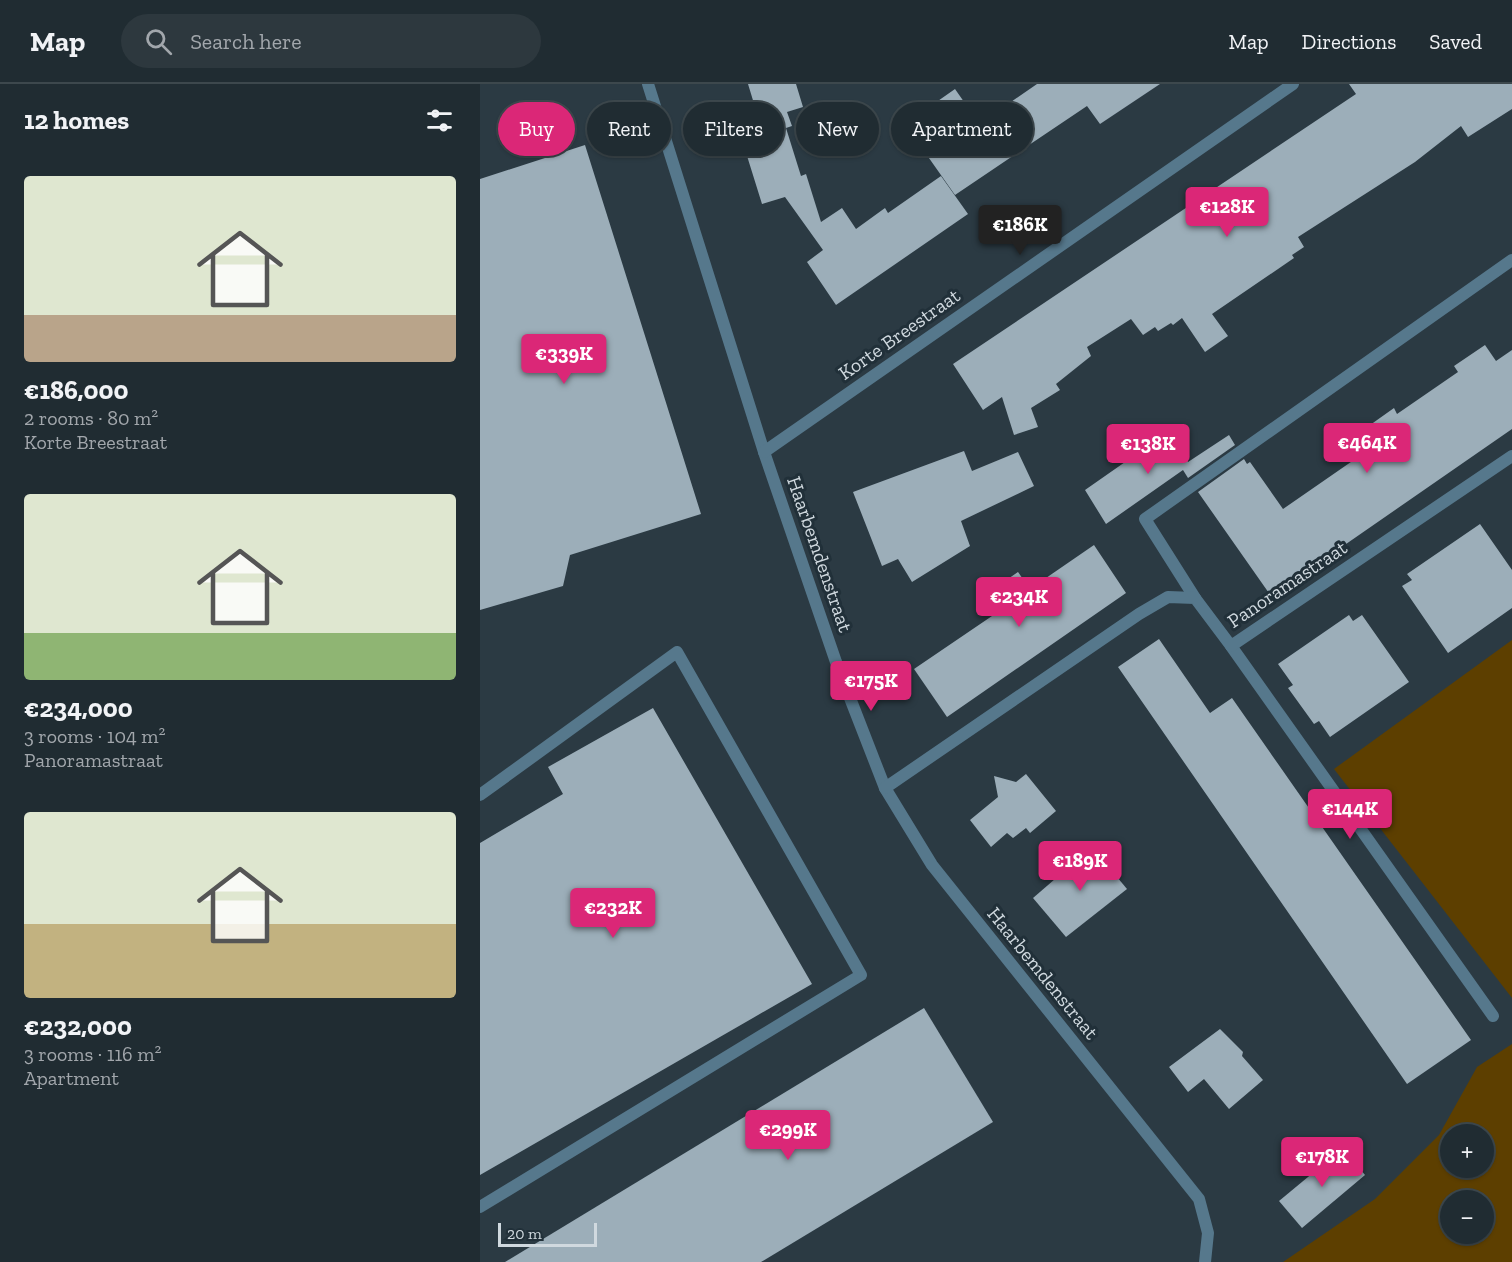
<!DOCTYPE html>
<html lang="en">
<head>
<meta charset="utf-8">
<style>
	:root { --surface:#202c32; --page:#2d383e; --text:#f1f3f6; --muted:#a2a7ac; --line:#3d484d; --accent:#db2777 }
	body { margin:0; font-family:"Zilla Slab",serif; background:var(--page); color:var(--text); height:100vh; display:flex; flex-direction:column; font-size:22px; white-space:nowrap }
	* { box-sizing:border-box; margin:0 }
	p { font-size:20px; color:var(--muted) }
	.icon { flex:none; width:33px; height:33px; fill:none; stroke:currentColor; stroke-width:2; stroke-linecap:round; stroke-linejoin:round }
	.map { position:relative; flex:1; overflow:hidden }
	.drawer { display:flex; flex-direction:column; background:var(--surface); width:480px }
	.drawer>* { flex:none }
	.banner { position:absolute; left:18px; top:18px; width:570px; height:54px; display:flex; gap:12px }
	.tools { position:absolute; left:960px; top:1040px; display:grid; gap:12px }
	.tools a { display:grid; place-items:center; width:54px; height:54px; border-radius:50%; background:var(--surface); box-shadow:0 2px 4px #0004,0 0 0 2px var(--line); font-size:30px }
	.scale { position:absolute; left:18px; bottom:15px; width:99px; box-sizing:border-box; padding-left:6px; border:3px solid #d0d9df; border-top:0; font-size:16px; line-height:21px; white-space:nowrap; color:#d0d9df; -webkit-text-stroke:4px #213039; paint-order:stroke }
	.price { position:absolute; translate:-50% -51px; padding:0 14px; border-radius:6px; background:var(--accent); color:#fff; font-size:20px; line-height:39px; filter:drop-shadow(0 2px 3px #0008) }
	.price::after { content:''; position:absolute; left:50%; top:36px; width:18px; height:14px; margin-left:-9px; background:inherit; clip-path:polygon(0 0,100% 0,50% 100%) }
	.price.on { background:#222; color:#fff }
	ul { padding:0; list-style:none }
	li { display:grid; align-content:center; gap:12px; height:318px; padding:0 24px }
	li span { display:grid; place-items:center; height:186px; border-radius:6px; color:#555 }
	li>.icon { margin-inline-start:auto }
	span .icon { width:108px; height:108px; fill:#fffc; stroke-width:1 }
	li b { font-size:26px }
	h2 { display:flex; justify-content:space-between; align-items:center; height:72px; padding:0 24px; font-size:26px }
	.chip { padding:0 21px; border-radius:27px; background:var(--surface); box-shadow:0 2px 4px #0004,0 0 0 2px var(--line); font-size:21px; line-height:54px }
	.chip.on { background:var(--accent); color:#fff }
	header { display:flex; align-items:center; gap:36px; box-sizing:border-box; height:84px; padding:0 30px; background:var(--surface); border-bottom:2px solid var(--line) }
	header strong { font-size:28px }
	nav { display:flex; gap:33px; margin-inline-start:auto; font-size:21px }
	.search { width:420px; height:54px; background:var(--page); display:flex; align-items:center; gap:15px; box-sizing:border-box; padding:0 21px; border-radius:33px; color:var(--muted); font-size:22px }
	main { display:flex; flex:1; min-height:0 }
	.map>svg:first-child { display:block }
</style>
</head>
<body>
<header>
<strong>Map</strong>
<div class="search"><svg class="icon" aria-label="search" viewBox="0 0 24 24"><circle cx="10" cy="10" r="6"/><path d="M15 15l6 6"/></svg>Search here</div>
<nav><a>Map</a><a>Directions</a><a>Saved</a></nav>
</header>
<main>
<section class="drawer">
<h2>12 homes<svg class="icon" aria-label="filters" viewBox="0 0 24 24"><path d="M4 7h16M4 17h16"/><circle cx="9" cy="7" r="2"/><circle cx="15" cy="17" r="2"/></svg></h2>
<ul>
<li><span style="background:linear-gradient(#dfe7d0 75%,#b9a48a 0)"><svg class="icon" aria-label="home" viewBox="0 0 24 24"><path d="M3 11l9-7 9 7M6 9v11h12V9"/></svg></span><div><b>€186,000</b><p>2 rooms · 80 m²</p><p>Korte Breestraat</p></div></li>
<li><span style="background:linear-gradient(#dfe7d0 75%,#8fb573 0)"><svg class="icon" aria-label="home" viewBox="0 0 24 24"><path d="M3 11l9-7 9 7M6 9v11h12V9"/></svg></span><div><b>€234,000</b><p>3 rooms · 104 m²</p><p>Panoramastraat</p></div></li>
<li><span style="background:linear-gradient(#dfe7d0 60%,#c2b280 0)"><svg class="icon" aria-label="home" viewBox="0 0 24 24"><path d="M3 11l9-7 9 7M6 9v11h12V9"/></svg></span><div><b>€232,000</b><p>3 rooms · 116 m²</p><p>Apartment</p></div></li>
</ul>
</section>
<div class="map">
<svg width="1032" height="1178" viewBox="0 0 1032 1178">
	<rect width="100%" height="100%" fill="#2b3a43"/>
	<g fill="#5d3f00" fill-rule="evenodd">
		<polygon points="1032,556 1032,914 854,685"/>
		<path d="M 1032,960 L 1032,1178 L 803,1178 L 895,1115 L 959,1051 L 997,983 ZM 970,1050 L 1004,1050 L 1004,1083 L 970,1083 ZM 970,1116 L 1004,1116 L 1004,1149 L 970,1149 Z"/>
	</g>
	<g fill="#9caeb9">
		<polygon points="268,0 316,0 323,23 307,28 312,42 306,44 321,92 326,90 341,138 362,124 376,145 405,124 408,129 461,92 488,130 356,221 327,178 343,166 305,113 282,120 258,43 279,36"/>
		<polygon points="557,0 680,0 620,40 607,22 475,111 425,40 475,5 496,35 525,16 528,20"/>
		<polygon points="869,0 1032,0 1032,25 988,53 981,42 935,78 818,153 824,163 812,171 814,174 732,230 748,252 725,268 702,234 693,241 691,239 678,247 675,243 663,251 651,235 607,263 611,272 576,300 580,306 551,324 558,343 534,351 522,313 503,326 473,280 876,10"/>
		<polygon points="105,61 221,430 90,471 83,502 0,526 0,95"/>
		<polygon points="1005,261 1016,277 1032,266 1032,345 791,512 718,408 764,375 767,380 770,378 803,425 894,362 883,346 914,324 917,330 978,288 974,282"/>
		<polygon points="688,348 708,378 749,351 755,361 708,394 703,386 626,440 605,406"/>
		<polygon points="484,367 492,387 538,368 554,402 481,437 490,462 432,498 418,475 402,482 373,408"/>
		<polygon points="1000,440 1032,486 1032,524 968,569 922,502 932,496 927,490"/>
		<polygon points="614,461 646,509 467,633 434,585 512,532 500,514 538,488 550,505"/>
		<polygon points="869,531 873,537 882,531 929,598 850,653 839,637 834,640 808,604 813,601 798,580"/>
		<polygon points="679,555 730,629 752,614 991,956 927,1000 638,583"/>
		<polygon points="173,624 332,900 0,1091 0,759 83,710 68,683"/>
		<polygon points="546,690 576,727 550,749 546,744 533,754 527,749 511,763 490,736 518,713 514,692 536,698"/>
		<polygon points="612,763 647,805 586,853 553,814"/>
		<polygon points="444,924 513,1038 281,1178 25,1178"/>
		<polygon points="740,945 763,968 762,972 783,996 749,1025 724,995 708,1008 689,983"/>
		<polygon points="863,1064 885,1091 822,1144 799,1117"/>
	</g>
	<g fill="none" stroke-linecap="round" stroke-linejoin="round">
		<g stroke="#56788c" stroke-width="12">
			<polyline points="715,514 665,435 1032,176"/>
			<polyline points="0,711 197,568 381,891 0,1123"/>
		</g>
		<g stroke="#56788c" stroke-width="12">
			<polyline points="168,0 284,368 356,578 405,704 452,781 719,1115 728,1149 725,1178"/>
			<polyline points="284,368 813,0"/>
			<polyline points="751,562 1013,932"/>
			<polyline points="405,704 659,530 688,513 715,514 751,562 1032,372"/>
		</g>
	</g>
	<g text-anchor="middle" stroke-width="6" stroke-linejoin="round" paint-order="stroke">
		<g font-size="20" fill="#d0d9df" stroke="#213039">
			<text transform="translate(419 250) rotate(-35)" y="7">Korte Breestraat</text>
			<text transform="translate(340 470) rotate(71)" y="7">Haarbemdenstraat</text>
			<text transform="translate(807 500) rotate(-34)" y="7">Panoramastraat</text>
			<text transform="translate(563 889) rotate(51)" y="7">Haarbemdenstraat</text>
		</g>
	</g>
</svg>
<div class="tools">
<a>+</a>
<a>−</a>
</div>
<div class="scale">20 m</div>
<b class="price" style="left:747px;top:154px">€128K</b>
<b class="price on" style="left:540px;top:172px">€186K</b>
<b class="price" style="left:84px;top:301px">€339K</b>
<b class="price" style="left:887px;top:390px">€464K</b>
<b class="price" style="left:668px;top:391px">€138K</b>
<b class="price" style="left:539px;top:544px">€234K</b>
<b class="price" style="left:391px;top:628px">€175K</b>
<b class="price" style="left:870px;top:756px">€144K</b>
<b class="price" style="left:600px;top:808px">€189K</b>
<b class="price" style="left:133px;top:855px">€232K</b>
<b class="price" style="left:308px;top:1077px">€299K</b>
<b class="price" style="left:842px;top:1104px">€178K</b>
<div class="banner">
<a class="chip on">Buy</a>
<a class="chip">Rent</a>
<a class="chip">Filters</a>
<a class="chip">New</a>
<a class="chip">Apartment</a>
</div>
</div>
</main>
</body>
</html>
